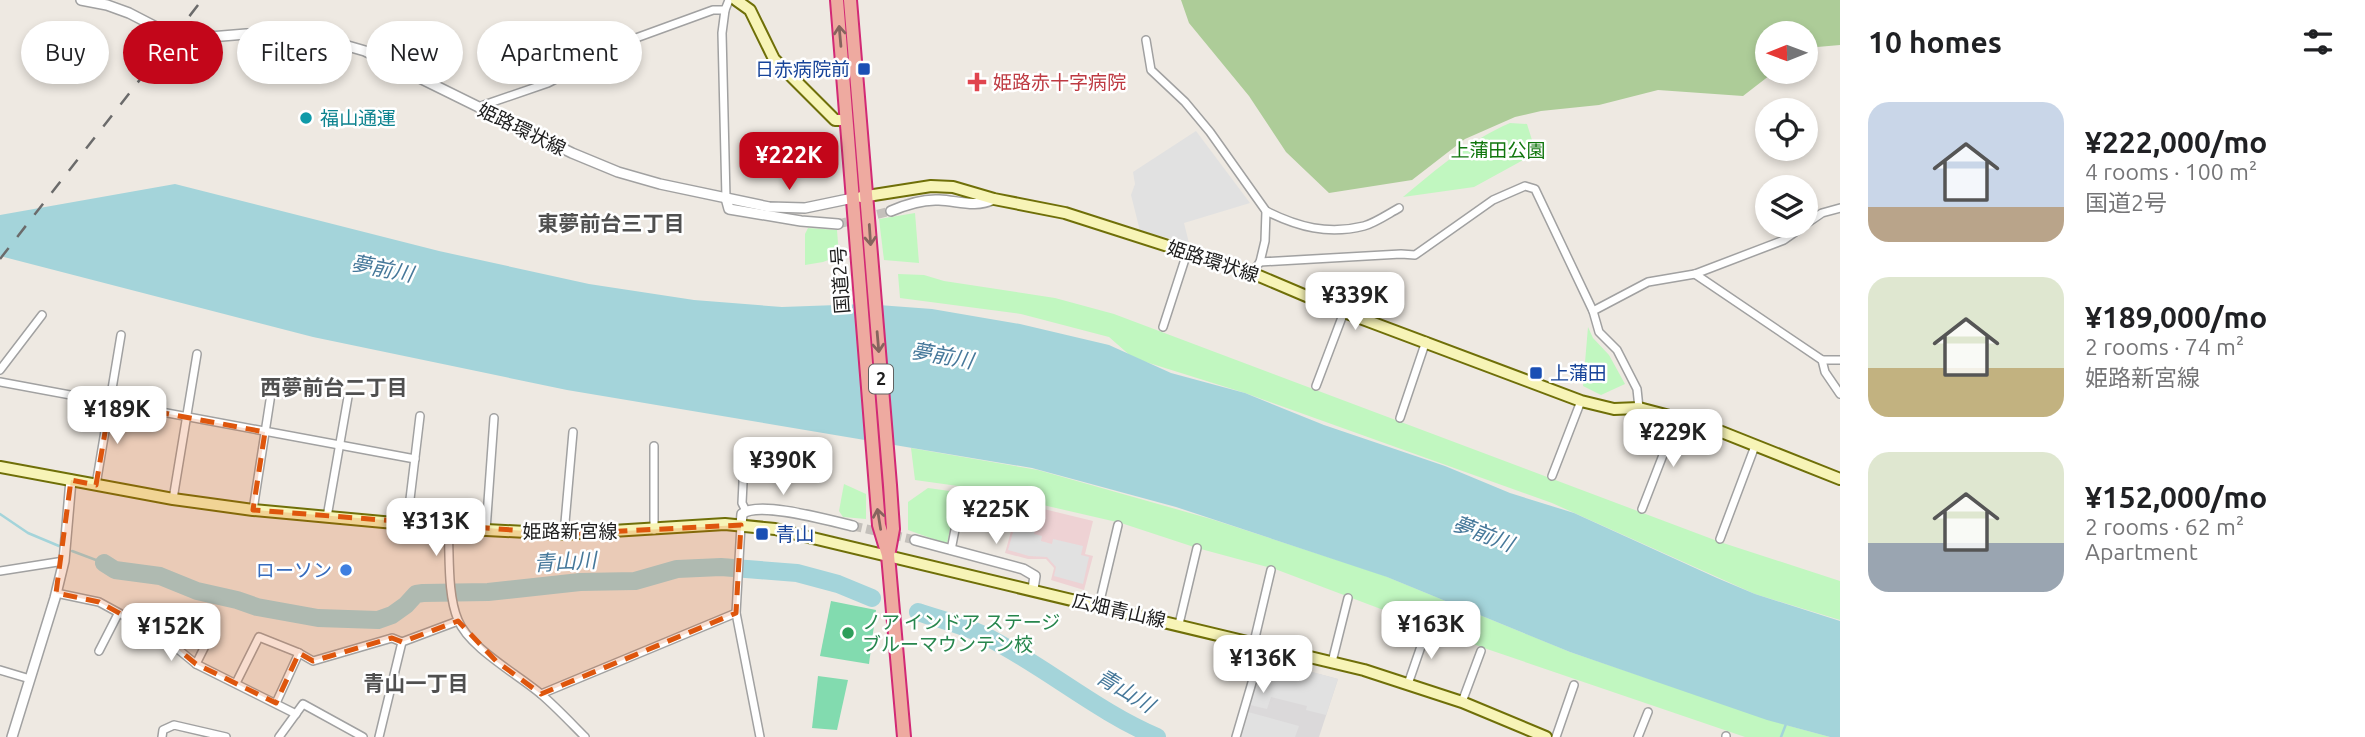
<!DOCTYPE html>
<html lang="en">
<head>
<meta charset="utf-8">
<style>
	:root { --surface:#fff; --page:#f6f6f6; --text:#202124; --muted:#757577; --accent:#c3061a }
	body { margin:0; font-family:Ubuntu,"Noto Sans JP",sans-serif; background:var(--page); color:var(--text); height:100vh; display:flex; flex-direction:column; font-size:26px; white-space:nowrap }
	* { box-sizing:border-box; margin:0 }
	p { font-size:23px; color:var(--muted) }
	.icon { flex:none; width:38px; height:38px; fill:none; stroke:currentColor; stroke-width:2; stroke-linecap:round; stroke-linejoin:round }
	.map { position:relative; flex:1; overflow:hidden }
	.panel { display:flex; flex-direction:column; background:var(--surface); width:525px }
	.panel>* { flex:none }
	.top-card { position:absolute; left:21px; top:21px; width:665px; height:63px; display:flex; gap:14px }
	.needle { width:46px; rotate:269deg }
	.buttons { position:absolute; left:1755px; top:21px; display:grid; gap:14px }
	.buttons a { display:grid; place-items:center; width:63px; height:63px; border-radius:50%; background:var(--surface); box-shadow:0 4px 10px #0003; font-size:35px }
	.price { position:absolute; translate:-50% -60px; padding:0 16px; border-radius:14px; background:#fff; color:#222; font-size:23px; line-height:46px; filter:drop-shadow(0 2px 4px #0008) }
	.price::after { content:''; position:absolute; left:50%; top:42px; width:21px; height:16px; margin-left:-10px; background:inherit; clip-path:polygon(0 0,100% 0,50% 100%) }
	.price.selected { background:var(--accent); color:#fff }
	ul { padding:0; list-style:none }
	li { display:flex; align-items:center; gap:21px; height:175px; padding:0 28px }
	li span { display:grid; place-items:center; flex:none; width:196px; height:140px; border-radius:21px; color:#555 }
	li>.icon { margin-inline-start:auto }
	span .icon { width:84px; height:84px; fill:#fffc; stroke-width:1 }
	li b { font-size:30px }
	h2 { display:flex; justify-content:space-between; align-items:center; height:84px; padding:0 28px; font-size:30px }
	.tag { padding:0 24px; border-radius:32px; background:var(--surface); box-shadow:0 4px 10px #0003; font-size:24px; line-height:63px }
	.tag.selected { background:var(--accent); color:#fff }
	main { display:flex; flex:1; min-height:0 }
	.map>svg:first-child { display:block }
</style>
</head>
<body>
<main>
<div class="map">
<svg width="1840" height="737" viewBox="0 0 1840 737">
	<rect width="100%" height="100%" fill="#eee9e2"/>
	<polygon fill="#dbd9da" points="1263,659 1338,679 1319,737 1241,737"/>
	<polygon fill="#eed2d4" points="1019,503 1093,521 1085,554 1093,556 1084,590 1051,580 1054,568 1046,559 1028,559 1005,553"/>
	<polygon fill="#adcc98" points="1181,0 1840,0 1840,45 1806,48 1806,33 1768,33 1768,72 1774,72 1743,96 1658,90 1599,105 1541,111 1515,117 1465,139 1412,180 1329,193 1286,152 1249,96 1189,23"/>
	<g fill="#c1f7c0">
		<path d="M 1510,123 L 1527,124 L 1536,153 L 1474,187 L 1403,197 C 1437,169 1470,140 1510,123 Z"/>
		<polygon points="915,213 919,263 884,260 879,219"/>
		<polygon points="808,228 837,230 839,256 823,262 805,265 805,234"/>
		<polygon points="898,274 924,275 944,281 1055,298 1114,314 1720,542 1840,581 1840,620 1755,594 1552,503 1245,393 1133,358 1109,337 1021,314 900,298"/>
		<polygon points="1588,327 1593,338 1609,355 1625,384 1601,395 1583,386"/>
		<polygon points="911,448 1038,470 1211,519 1380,574 1570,652 1786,725 1830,737 1745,737 1484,648 1275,569 1197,548 1121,523 965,487 915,480"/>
		<polygon points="844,484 866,494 866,519 843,517 839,511"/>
		<polygon points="928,488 957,492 947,544 908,530 908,502"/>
	</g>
	<g fill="#82dbaf">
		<polygon points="831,601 876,610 869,664 820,656"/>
		<polygon points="818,676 848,680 837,730 812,728"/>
	</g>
	<g fill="#e1e1e1">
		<polygon points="1196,131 1250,203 1184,223 1189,243 1140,231 1131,195 1135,184 1133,172"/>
		<polygon points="1021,504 1041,509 1034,534 1042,536 1041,541 1052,544 1053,539 1083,546 1081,555 1089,557 1083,584 1054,576 1056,567 1047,557 1029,556 1008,550"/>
		<polygon points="1263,659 1338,679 1326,715 1306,710 1307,706 1271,697 1267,709 1250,705"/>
		<polygon points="1248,712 1299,726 1295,737 1241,737"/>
	</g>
	<polygon fill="#a4d4da" points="175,184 439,251 589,284 694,300 782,307 865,304 932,309 1020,324 1109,345 1171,373 1245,393 1324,425 1445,466 1510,493 1574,513 1717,578 1755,594 1840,621 1840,737 1830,737 1767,720 1570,652 1387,577 1176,507 1032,468 567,390 313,337 0,256 0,215"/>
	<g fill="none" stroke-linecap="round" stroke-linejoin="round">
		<g stroke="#a4d4da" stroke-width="2.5">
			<polyline points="0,514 28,533 59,546"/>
			<polyline points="72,551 104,563"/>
			<polyline points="1781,737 1786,724"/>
		</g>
		<g stroke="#a4d4da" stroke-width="18">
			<polyline points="104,563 115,570 160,576 197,591 237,600 257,607 318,618 378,620 392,615 406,605 416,594 423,593 488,592 580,582 635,581 677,569 721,567 797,573 838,584 872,598"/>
			<path d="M 918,612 C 941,620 968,626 989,638 C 1047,668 1098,712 1157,737"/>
		</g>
		<g stroke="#c4c0bb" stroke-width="9" stroke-dasharray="9 4.5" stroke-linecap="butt">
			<polyline points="838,224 891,211"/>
			<polyline points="853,526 915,540"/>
		</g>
		<g stroke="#a1a1a1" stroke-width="10">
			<g id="minor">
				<polyline points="1146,40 1151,70 1185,102 1210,132 1266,211 1265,241 1260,262 1252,273"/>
				<polyline points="478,107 548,83 636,38 713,10 725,10"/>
				<polyline points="726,198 722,33 725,10 729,0"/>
				<path d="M 1266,211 C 1298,227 1328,235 1364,226 C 1375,223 1388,214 1399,208"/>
				<polyline points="1806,224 1822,213 1840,208"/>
				<polyline points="1260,262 1401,254 1415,255 1493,200 1525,186 1535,189 1593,311 1599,332 1617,350 1637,389 1639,408"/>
				<polyline points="1695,274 1822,360 1825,372 1840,394"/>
				<polyline points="1593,311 1648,282 1695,274 1784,240 1804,226"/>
				<polyline points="1163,327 1187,253"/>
				<polyline points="1822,360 1840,360"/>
				<polyline points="0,370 42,315"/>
				<polyline points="0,382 415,459"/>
				<polyline points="1316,386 1344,312"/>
				<polyline points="1400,418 1426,341"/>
				<polyline points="744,462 742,503 746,511"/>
				<polyline points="1552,476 1581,401"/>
				<polyline points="96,485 121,335"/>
				<polyline points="173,499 197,354"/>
				<polyline points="1642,509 1677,419"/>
				<polyline points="253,510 273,381"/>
				<polyline points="327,517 348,397"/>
				<polyline points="407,524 420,416"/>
				<polyline points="741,525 736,613 760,737"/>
				<path d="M 448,528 C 450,555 447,594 458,620 C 469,648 519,675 542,695 C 557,708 571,723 585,737"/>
				<polyline points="486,530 494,418"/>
				<polyline points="654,530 654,446"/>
				<polyline points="564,534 573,432"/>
				<polyline points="1720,539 1755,446"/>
				<polyline points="951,550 961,499"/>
				<polyline points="0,571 64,561"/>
				<polyline points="56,593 99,602 163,637 196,664 296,714"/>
				<polyline points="1099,605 1118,525"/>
				<polyline points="1179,624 1197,548"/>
				<polyline points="1254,642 1271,570"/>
				<polyline points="99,651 118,614"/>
				<polyline points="299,653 313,661 392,638 402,642"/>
				<polyline points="1332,662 1348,598"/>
				<polyline points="196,664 214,628"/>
				<polyline points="0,670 30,679"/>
				<polyline points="236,683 259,637 299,653 276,703"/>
				<polyline points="1408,684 1427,629"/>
				<polyline points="541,694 736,613"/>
				<polyline points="1462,702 1481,651"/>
				<polyline points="162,737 163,730 174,725 226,737"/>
				<polyline points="279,737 303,704 363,737"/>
				<polyline points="379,737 402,642 458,621"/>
				<polyline points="1236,737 1263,645"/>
				<polyline points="1556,737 1574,685"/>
				<polyline points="1638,737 1648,712"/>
				<polyline points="1726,737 1726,736"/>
			</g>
		</g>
		<g stroke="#a1a1a1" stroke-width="12">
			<g id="tertiary">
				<polyline points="81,0 107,5 129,13 160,29 180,35 210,37 246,34 281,34 327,40 365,51 572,153 618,172 660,184 769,207 805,208 853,198"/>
				<polyline points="726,198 729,209 801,221 838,224"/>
				<path d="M 891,211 C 907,204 922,199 939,200 C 959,201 975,208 994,199"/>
				<path d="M 741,525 L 742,514 C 758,500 831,521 853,526"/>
				<polyline points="915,540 1023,569 1035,576 1033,589"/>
				<polyline points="12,737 55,598 64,561 71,480"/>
			</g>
		</g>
		<g stroke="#6f6f08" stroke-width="14">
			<g id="secondary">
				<polyline points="736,0 750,10 774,59 835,120 847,120"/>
				<polyline points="861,197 931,186 953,187 994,199 1065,213 1252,273 1344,312 1581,401 1614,409 1639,408 1704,425 1840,479"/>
				<polyline points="0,467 173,499 253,510 448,528 564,534 725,524 775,529 1364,670 1462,702 1546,737"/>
			</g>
		</g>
		<g stroke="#d22975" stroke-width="16">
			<g id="trunk">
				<polyline points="837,0 879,525 888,555 904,737"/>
				<polyline points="850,0 890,485 893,529 889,551"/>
			</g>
		</g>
		<use href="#minor" stroke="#fff" stroke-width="7"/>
		<use href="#tertiary" stroke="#fff" stroke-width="9"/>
		<use href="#secondary" stroke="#f7f4b7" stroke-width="10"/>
		<use href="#trunk" stroke="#eeaaa0" stroke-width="12"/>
		<polyline stroke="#6b6b6b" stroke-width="2.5" stroke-dasharray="14 14" stroke-linecap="butt" points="0,259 202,0"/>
	</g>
	<defs><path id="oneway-shaft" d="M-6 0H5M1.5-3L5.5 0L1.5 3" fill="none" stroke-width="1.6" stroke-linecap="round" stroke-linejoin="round" transform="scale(1.75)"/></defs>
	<g stroke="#86645e">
		<use href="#oneway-shaft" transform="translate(840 36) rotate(-95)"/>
		<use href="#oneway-shaft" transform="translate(870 235) rotate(86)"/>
		<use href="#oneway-shaft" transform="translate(878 342) rotate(85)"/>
		<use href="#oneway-shaft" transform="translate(879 519) rotate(-99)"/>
	</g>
	<path fill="#de560d" fill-opacity="0.2" stroke="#de560d" stroke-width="5" stroke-dasharray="14 9" stroke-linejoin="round" d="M 110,403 L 265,432 L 253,510 L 564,534 L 741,525 L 736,613 L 541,694 L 496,661 L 458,621 L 402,642 L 392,638 L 313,661 L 299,653 L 276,703 L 196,664 L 163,637 L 99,602 L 56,593 L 71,480 L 96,485 Z"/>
	<g fill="#1a4fb4" stroke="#fff" stroke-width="2.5">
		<rect x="857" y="62" width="14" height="14" rx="3.5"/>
		<rect x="1529" y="366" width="14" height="14" rx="3.5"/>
		<rect x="755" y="527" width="14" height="14" rx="3.5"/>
	</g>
	<path fill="#e0444e" stroke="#fff" stroke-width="2.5" d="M973.5 71.5h7v7h7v7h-7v7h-7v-7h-7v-7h7z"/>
	<circle fill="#0f9aa8" stroke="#fff" stroke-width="2.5" cx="306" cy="118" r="7"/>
	<circle fill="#3f7fe0" stroke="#fff" stroke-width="2.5" cx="346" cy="570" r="7"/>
	<circle fill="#2e9e5b" stroke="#fff" stroke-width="2.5" cx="848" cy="633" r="7"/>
	<g text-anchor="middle" stroke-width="5" stroke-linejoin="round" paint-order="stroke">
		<rect fill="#fff" stroke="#616161" stroke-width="2" x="869" y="364.5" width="24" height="29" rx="5"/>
		<g font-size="18" font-weight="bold" fill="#1d1d1d">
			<text x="881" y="385">2</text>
		</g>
		<g font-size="19" fill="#164399" stroke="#fff" text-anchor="start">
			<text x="850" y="76" text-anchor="end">日赤病院前</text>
			<text x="1550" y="380">上蒲田</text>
			<text x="776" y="541">青山</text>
		</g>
		<g font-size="19" fill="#be3a42" stroke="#fff" text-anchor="start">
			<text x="993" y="89">姫路赤十字病院</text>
		</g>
		<g font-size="19" fill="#0d838f" stroke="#fff" text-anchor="start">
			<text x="320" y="125">福山通運</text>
		</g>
		<g font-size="19" fill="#1d1d1d" stroke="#fff">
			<text transform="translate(522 129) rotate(26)" y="7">姫路環状線</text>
			<text transform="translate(1213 261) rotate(18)" y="7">姫路環状線</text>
			<text transform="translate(840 280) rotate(-94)" y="7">国道2号</text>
			<text x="570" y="538">姫路新宮線</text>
			<text transform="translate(1119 610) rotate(13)" y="7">広畑青山線</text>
		</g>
		<g font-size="19" fill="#11770e" stroke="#fff">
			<text x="1498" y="157">上蒲田公園</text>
		</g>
		<g font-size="19" fill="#366cbe" stroke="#fff" text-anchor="end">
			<text x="332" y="577">ローソン</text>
		</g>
		<g font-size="19" fill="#27864d" stroke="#fff" text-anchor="start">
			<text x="862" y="629">ノア インドア ステージ<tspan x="862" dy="22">ブルーマウンテン校</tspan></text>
		</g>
		<g font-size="21" font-weight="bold" fill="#505050" stroke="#fff">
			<text x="611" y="231">東夢前台三丁目</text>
			<text x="334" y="395">西夢前台二丁目</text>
			<text x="416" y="691">青山一丁目</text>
		</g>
		<g font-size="21" font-style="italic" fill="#46789a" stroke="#fff">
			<text transform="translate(382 269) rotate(11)" y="7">夢前川</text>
			<text transform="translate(942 356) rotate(10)" y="7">夢前川</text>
			<text transform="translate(1483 534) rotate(21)" y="7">夢前川</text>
			<text transform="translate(565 562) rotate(-3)" y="7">青山川</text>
			<text transform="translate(1125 691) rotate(31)" y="7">青山川</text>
		</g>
	</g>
</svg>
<div class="buttons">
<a><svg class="needle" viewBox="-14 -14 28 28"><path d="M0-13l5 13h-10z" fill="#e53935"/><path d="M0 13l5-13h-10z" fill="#757577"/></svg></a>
<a><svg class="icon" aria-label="locate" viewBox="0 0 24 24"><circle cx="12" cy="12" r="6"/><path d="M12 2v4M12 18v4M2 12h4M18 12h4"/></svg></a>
<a><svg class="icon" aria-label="layers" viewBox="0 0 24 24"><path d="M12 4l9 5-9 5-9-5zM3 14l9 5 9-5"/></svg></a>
</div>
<b class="price selected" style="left:789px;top:192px">¥222K</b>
<b class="price" style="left:1355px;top:332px">¥339K</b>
<b class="price" style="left:117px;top:446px">¥189K</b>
<b class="price" style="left:1673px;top:469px">¥229K</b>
<b class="price" style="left:783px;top:497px">¥390K</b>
<b class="price" style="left:996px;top:546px">¥225K</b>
<b class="price" style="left:436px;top:558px">¥313K</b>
<b class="price" style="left:1431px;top:661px">¥163K</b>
<b class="price" style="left:171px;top:663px">¥152K</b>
<b class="price" style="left:1263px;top:695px">¥136K</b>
<div class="top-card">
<a class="tag">Buy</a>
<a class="tag selected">Rent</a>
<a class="tag">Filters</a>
<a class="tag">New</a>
<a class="tag">Apartment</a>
</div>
</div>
<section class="panel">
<h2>10 homes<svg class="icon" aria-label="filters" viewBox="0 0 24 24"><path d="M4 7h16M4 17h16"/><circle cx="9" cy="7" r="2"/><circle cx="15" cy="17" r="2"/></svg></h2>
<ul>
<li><span style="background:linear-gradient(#c9d6e8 75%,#b9a48a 0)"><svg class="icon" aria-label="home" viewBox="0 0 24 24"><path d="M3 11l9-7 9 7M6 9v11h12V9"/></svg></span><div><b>¥222,000/mo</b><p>4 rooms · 100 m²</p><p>国道2号</p></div></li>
<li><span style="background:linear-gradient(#dfe7d0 65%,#c2b280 0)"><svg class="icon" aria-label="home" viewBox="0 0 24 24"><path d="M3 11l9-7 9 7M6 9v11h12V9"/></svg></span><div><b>¥189,000/mo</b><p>2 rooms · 74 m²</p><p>姫路新宮線</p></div></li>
<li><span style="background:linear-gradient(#dfe7d0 65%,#9aa5b1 0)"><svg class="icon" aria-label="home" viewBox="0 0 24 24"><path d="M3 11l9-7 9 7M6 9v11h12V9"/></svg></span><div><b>¥152,000/mo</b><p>2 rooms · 62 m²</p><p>Apartment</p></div></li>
</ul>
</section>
</main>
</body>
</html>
